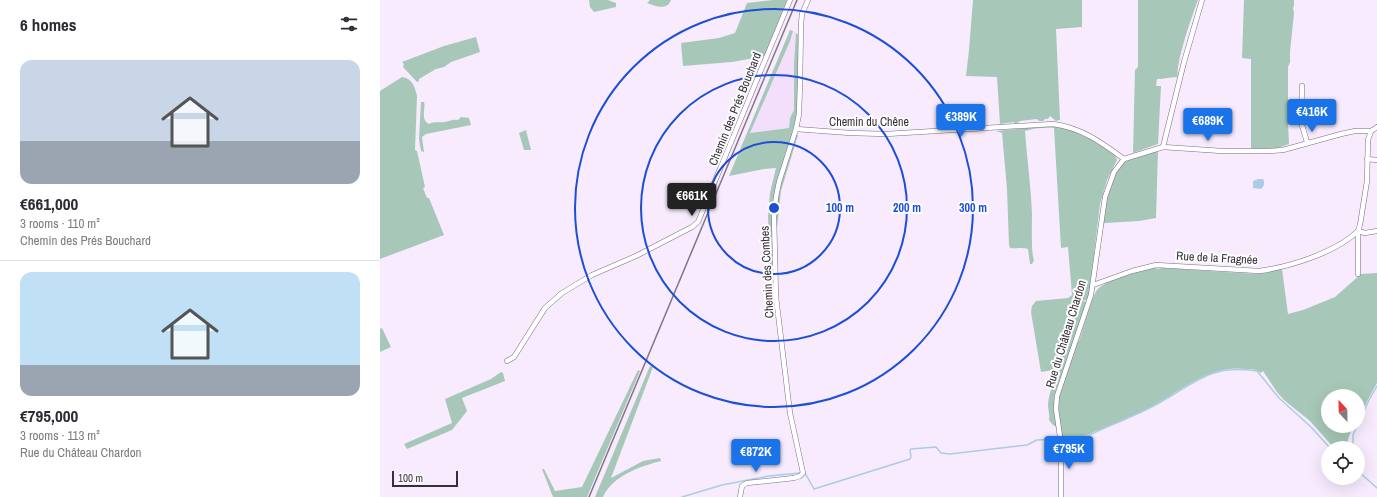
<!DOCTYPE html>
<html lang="en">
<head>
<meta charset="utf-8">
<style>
	:root { --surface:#fff; --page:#f7f7f7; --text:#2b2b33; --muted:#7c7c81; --line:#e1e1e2; --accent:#1a73e8 }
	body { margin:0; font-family:"Archivo Narrow",sans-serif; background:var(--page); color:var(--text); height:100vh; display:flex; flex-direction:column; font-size:15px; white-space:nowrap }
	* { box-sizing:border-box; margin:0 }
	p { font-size:13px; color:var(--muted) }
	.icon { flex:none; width:22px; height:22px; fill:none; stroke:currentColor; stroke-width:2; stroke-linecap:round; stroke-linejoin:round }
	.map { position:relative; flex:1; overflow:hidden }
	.details { display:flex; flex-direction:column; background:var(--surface); width:380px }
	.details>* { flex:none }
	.needle { width:26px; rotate:338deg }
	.buttons { position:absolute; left:941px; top:389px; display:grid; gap:8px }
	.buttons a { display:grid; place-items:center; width:44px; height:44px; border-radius:50%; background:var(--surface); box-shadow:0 4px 16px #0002; font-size:20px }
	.scale { position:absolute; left:12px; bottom:10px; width:66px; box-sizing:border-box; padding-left:4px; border:2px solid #372f3b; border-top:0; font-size:11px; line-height:14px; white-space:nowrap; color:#372f3b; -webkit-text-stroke:3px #fdfdfd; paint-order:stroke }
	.price { position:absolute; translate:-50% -34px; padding:0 9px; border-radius:4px; background:var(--accent); color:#fff; font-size:13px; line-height:26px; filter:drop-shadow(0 1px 2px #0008) }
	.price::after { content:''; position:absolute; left:50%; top:24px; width:12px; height:9px; margin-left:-6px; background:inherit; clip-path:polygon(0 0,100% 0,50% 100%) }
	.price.selected { background:#222; color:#fff }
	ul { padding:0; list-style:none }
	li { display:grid; align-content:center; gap:8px; height:212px; padding:0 20px }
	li+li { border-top:1px solid var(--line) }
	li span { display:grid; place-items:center; height:124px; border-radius:12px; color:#555 }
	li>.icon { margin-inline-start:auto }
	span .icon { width:72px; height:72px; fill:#fffc; stroke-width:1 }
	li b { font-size:17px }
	h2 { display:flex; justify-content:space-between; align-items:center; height:48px; padding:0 20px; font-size:17px }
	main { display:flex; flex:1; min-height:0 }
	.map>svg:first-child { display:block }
</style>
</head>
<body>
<main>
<section class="details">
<h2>6 homes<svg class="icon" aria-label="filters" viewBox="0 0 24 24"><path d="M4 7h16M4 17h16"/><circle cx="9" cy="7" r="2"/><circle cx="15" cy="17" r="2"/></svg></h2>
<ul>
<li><span style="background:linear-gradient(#c9d6e8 65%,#9aa5b1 0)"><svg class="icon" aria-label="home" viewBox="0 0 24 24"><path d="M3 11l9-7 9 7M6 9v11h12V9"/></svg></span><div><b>€661,000</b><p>3 rooms · 110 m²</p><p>Chemin des Prés Bouchard</p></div></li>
<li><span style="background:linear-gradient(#bfe0f5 75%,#9aa5b1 0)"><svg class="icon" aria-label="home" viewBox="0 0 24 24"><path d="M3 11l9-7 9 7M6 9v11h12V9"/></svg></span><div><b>€795,000</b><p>3 rooms · 113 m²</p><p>Rue du Château Chardon</p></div></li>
</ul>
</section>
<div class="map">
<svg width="997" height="497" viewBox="0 0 997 497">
	<rect width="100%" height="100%" fill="#f7ebfd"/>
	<polygon fill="#f3dffc" points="413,31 416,33 416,37 414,64 414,110 410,118 409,128 370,133"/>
	<g fill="#a7c8b8">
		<polygon points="209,0 228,0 236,3 236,7 214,12 210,7"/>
		<path d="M 270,0 L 291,0 C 287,11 275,6 267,3 Z"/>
		<polygon points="393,0 407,0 385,56 352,62 303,66 301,43 339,38 355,33 367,3"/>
		<polygon points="593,0 702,0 702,27 676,29 680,120 676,121 670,116 668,119 665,119 663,121 659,121 657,119 640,121 635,124 634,122 620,124 617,77 586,76 589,50"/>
		<path d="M 758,0 L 818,0 C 812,16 795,64 798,77 C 791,77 784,79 777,79 L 776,86 L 781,86 L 778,144 L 753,153 L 755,70 L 758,67 Z"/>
		<polygon points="864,0 914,0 914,6 913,8 914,13 910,52 910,62 908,67 908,123 909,144 898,148 871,150 871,59 862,58"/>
		<polygon points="410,30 413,31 410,41 370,133 409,128 410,118 414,110 414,64 416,33 419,35 418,110 412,133 418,135 401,191 397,228 392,229 393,276 390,276 388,216 390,193 396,168 384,169 349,176"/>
		<polygon points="96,37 100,52 71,62 64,67 56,69 39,79 39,81 37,82 23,67 24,64 22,62 64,46"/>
		<path d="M 22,77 C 32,78 35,87 37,96 L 35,150 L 37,151 L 45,187 L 43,188 L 47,198 L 49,198 L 64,235 L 0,259 L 0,91 Z"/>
		<path d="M 41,102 L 44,102 C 46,109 40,119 49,124 C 55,121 58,123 64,122 C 69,122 72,119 78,120 L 81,117 L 89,118 L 91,125 L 46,134 L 42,137 L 44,152 L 41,151 L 39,139 Z"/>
		<path d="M 666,126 C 697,128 711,138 735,155 L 737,160 L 727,180 L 720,204 L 709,296 L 708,299 L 703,301 L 707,302 L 674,396 L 677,427 L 673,425 L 669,420 C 670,414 668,410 668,404 C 669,392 675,379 680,369 L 661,372 L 651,312 L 652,306 L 656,301 L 688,298 L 692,295 L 688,247 L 681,248 L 674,128 C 665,127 653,128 645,131 C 647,159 651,187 652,214 C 652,224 651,254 654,260 L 652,264 L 650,264 L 648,249 C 642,247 636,249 630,248 L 629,245 L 627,189 L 622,133 L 616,131 Z"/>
		<polygon points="146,130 151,150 144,150 139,133"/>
		<path d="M 778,151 L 776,218 L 759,221 L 725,223 L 722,225 C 725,208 729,176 743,164 C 751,157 767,153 778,151 Z"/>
		<path d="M 775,267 L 777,269 L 782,268 L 877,274 L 902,269 L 908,314 L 923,310 L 955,297 L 981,274 L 997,273 L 997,383 L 978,418 L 978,396 L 948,396 L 948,426 L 973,426 L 968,439 L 968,448 L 954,448 L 930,421 L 904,400 L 897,392 L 883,371 L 881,373 C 876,369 872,369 866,369 C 827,364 800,393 767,409 C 742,421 717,431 691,441 L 686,440 L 682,436 L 678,404 L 679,394 L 697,341 L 699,341 C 703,330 712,296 717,290 C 726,279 761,271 775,267 Z"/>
		<polygon points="2,328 11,347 0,352 0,329"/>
		<path d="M 270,366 L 273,367 L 231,478 L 263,461 L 280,458 L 281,461 C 261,466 232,476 223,497 L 215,497 Z"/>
		<polygon points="258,370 260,371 207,497 173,497 162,469 164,469 175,491 202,487"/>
		<polygon points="121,372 123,373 125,381 82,398 87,411 72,430 27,449 24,444 72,423 65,399 111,379"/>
	</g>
	<path fill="#aacde3" d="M 878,179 L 883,179 C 885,182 884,187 881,189 L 873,188 L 873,181 Z"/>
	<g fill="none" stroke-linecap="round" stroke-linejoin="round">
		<g stroke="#aacde3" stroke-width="1.5">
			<polyline points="978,424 988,402 997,386"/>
			<path d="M 682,439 L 690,442 C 703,439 716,432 729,426 C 746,419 763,412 779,403 C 817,382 830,364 877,371 L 899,398 L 931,427 L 950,448"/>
			<polyline points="973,448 973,435 977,426"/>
			<polyline points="978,471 997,488"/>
			<polyline points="425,473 434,489 530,459 531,457 530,450 531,449 556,447 561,453 570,454 647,445 657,440 679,439"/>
			<polyline points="302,497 342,485 389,476 420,473"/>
		</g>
		<g stroke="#7e6c86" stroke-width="5.5">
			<g id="minor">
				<polyline points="922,86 921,122 927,142"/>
				<path d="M 416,129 L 470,133 L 506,134 L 673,124 C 702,128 721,142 744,159"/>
				<polyline points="783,147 804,62 822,0"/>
				<polyline points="987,159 997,160"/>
				<polyline points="978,274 978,231 980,225 987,181 988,140 991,131 997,127"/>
				<path d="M 713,285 L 752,271 L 776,265 L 879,271 C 909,267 955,253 978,231 L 985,233 L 997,231"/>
				<polyline points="127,361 134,357 165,308 182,293 212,275 256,256 312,227 318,222 410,0"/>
				<polyline points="360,497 362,486 367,483 414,478 420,476 423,473 410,413 396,297 394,217 396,197 399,182 416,129 419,114 420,83 421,24 422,14 428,0"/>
				<polyline points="681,497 681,443 676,409 677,396 711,295 725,197 734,172 744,159 783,147 842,151 889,151 903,150 961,134 975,131 991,131"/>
			</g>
		</g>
		<use href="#minor" stroke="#fff" stroke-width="4.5"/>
		<polyline stroke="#807685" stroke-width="1.5" points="209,497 417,0"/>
	</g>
	<g fill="none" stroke="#1d4ed8" stroke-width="2">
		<circle cx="394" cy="208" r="66"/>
		<circle cx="394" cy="208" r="133"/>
		<circle cx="394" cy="208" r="199"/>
	</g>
	<g text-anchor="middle" stroke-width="4" stroke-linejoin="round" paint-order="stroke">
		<g font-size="12" fill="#372f3b" stroke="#fdfdfd">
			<text transform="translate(355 109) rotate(-68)" y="4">Chemin des Prés Bouchard</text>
			<text x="489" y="126">Chemin du Chêne</text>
			<text transform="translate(837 258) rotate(3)" y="4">Rue de la Fragnée</text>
			<text transform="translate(387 272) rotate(-93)" y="4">Chemin des Combes</text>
			<text transform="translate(686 334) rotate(-73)" y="4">Rue du Château Chardon</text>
		</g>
	</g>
	<circle cx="394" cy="208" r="6" fill="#1d4ed8" stroke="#fdfdfd" stroke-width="2"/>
	<g font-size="12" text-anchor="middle" font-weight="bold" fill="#1d4ed8" stroke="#fdfdfd" stroke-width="4" stroke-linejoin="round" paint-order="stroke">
		<text x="460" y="212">100 m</text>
		<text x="527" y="212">200 m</text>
		<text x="593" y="212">300 m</text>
	</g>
</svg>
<div class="buttons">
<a><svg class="needle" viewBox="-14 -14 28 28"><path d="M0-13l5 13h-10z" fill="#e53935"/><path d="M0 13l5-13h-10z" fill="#7c7c81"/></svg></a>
<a><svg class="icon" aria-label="locate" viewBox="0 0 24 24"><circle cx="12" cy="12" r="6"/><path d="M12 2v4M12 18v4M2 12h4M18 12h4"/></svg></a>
</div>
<div class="scale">100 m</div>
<b class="price" style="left:932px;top:133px">€416K</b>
<b class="price" style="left:581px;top:138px">€389K</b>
<b class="price" style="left:828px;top:142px">€689K</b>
<b class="price selected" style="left:312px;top:217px">€661K</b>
<b class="price" style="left:689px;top:470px">€795K</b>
<b class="price" style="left:376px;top:473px">€872K</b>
</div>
</main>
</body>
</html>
